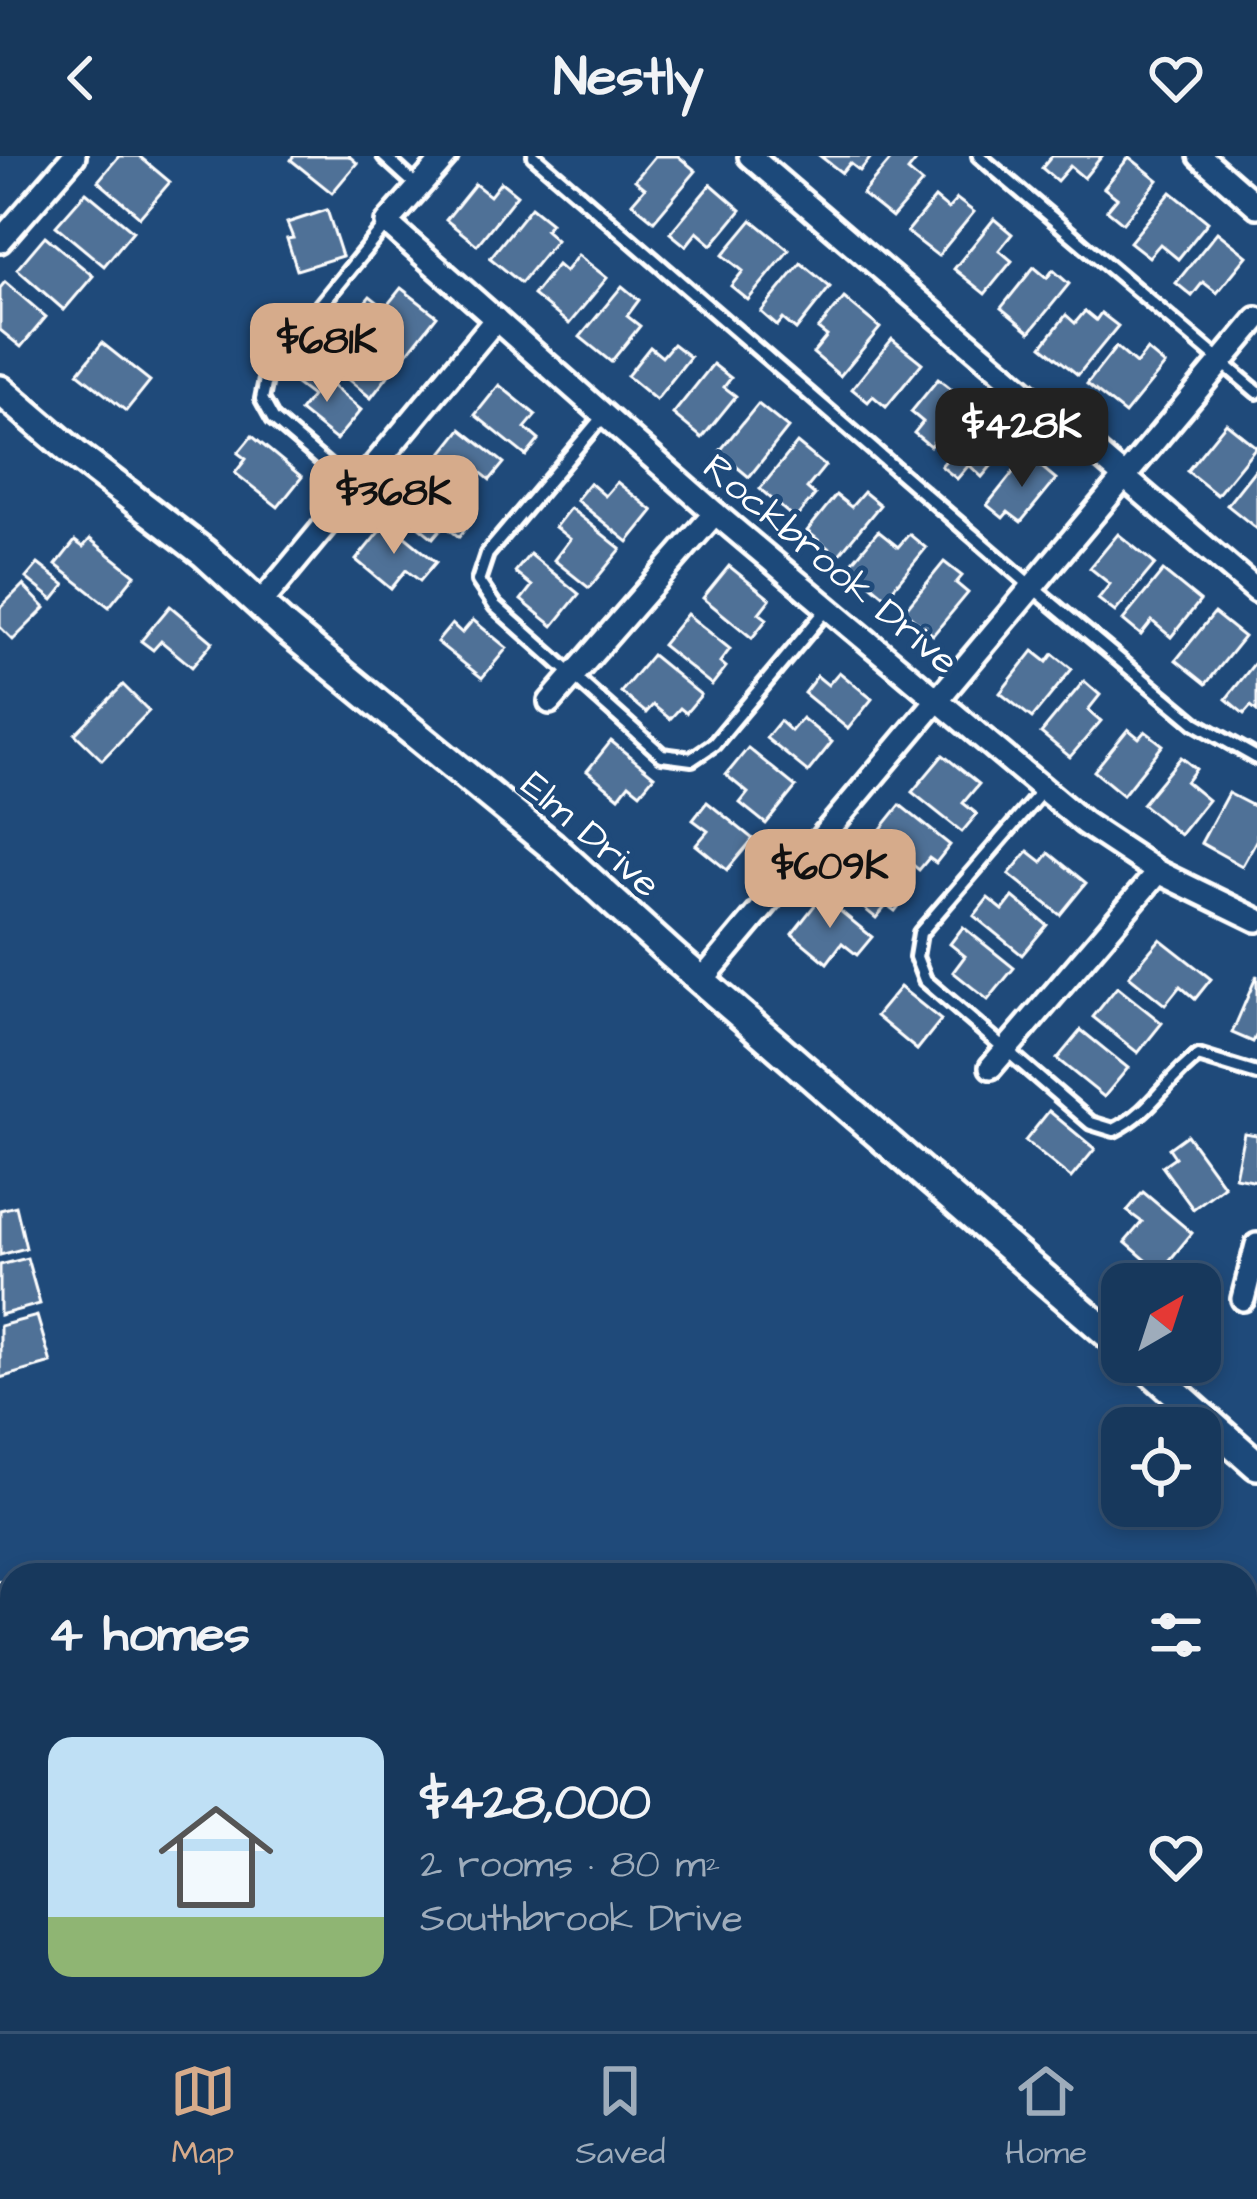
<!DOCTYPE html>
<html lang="en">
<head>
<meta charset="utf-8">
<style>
	:root { --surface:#17385c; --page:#203f62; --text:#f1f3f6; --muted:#9eacbb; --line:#365272; --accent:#d6ab8b }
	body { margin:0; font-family:"Architects Daughter",sans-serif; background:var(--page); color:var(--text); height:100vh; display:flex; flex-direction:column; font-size:45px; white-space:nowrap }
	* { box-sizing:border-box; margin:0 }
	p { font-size:39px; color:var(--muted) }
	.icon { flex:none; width:66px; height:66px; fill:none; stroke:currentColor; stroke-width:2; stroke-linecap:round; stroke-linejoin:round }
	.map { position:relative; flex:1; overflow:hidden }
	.drawer { position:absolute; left:0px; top:1407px; width:1257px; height:468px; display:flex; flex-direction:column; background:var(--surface); border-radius:36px 36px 0 0; box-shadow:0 6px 18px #0003,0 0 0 3px var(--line) }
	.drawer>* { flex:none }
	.needle { width:78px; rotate:39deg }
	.controls { position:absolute; left:1101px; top:1107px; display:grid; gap:24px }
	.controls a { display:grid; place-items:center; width:120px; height:120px; border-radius:24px; background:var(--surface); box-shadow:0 6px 18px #0003,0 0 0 3px var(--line); font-size:60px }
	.price { position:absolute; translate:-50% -102px; padding:0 27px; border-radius:24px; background:var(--accent); color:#111; font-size:39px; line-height:78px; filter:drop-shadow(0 3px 6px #0008) }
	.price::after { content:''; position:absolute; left:50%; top:72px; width:36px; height:27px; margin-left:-18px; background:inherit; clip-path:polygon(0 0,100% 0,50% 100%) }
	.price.selected { background:#222; color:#fff }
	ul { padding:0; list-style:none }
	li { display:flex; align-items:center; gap:36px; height:300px; padding:0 48px }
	li span { display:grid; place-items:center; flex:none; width:336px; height:240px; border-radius:24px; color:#555 }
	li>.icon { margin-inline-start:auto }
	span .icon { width:144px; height:144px; fill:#fffc; stroke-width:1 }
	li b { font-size:51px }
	h2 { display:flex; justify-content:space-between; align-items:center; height:144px; padding:0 48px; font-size:51px }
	header { display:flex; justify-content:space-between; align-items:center; height:156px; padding:0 48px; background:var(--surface); font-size:54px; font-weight:700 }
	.tab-bar { display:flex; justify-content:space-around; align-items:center; height:168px; border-top:3px solid var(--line); background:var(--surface); font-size:33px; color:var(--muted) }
	.tab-bar a { display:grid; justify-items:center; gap:6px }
	.tab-bar .selected { color:var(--accent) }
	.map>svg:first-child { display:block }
</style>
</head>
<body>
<header><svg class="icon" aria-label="back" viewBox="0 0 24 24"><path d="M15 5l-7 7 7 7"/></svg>Nestly<svg class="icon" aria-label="heart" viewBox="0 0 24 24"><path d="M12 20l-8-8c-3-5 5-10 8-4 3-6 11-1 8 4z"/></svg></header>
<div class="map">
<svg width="1257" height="1875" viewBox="0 0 1257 1875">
	<rect width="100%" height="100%" fill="#1f4a7a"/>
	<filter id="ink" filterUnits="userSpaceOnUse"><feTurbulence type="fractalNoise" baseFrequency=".00833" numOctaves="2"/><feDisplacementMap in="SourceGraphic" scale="24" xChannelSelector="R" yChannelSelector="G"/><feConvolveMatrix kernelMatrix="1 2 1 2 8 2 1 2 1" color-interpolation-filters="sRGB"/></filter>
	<g filter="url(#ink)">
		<g fill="#3c618b" stroke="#9eb0c5" stroke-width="3">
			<polygon points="1257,1634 1257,1875 1144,1875 1148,1863 1245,1863 1245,1644"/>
			<polygon points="292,1863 630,1863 658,1875 284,1875"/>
		</g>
		<g fill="#507197" stroke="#fff" stroke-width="3">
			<polygon points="119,0 139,0 170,26 140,61 98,25"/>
			<polygon points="293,0 349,0 357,7 332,37 291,4"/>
			<polygon points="655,0 678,0 696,15 654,65 632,47 645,32 635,24"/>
			<polygon points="820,0 872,0 860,15 850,7 842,17"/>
			<polygon points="894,0 920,0 908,15 922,27 892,62 862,38"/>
			<polygon points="1052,0 1102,0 1084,22 1070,10 1057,25 1042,12"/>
			<polygon points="1129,1 1158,24 1123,67 1107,54 1117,42 1104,32"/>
			<polygon points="501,26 517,39 477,89 446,64 475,28 490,40"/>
			<polygon points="711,28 741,54 712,89 697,76 686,90 670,77"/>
			<polygon points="86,36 133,75 104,110 56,70"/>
			<polygon points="1171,36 1208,66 1178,103 1160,88 1149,101 1130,86"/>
			<polygon points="935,42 948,53 957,43 974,56 938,100 907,76"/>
			<polygon points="531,51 551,67 545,74 556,84 521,127 490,102"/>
			<polygon points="327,54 342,100 297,114 287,83 293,82 287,67"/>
			<polygon points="994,63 1012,78 999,94 1012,105 985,138 954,113"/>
			<polygon points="752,64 789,94 748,144 731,130 743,115 723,99"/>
			<polygon points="1217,76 1247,100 1217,137 1203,126 1192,140 1176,127"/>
			<polygon points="45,80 93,120 64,154 17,113"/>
			<polygon points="578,99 607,122 569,168 533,139 557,109 565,116"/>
			<polygon points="801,107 830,131 796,174 783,163 777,170 761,156"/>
			<polygon points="1034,111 1047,122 1053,114 1069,128 1030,176 1001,152"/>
			<polygon points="5,126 46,161 21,191 0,174 0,132"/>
			<polygon points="622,130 639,144 627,160 640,170 611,206 580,181"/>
			<polygon points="401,132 437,160 406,199 355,158 370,140 385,152"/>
			<polygon points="844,142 880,172 840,220 813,197 827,180 818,173"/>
			<polygon points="1085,155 1096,164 1101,157 1118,170 1078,219 1042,190 1066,159 1075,167"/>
			<polygon points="347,172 395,211 371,242 323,203"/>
			<polygon points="892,183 922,207 886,251 873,240 868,246 852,233"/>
			<polygon points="102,187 150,225 126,255 78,217"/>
			<polygon points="673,188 690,201 656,244 627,220 650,191 662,201"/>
			<polygon points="1116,191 1136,208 1147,194 1165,209 1125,258 1087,228"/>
			<polygon points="713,208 731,222 724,231 736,240 702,282 673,258"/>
			<polygon points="310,211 361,254 336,284 300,255 312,240 296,228"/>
			<polygon points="938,223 967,246 930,290 914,277 923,266 911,256"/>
			<polygon points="499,229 536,259 525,272 539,284 526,300 475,259"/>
			<polygon points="758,248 788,272 749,321 719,296"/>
			<polygon points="985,260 1013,284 982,321 969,309 957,323 941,310"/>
			<polygon points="1226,267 1256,291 1217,339 1187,315"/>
			<polygon points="461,273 504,307 490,324 479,315 469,327 438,302"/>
			<polygon points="252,280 302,321 278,351 235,317 246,303 238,297"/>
			<polygon points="797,287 825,310 807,332 815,339 795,363 760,333"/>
			<polygon points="1027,299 1056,323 1021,366 1008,356 1003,362 987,349"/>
			<polygon points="1257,311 1257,373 1227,349"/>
			<polygon points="424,322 474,362 459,381 444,369 433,382 398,354"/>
			<polygon points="617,326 653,355 628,386 576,344 590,327 605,340"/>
			<polygon points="864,336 880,349 838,400 807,375 836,339 851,351"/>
			<polygon points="570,352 621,393 589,432 554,404 570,383 555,371"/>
			<polygon points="387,366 436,406 420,425 406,414 391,433 356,404"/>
			<polygon points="878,375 898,391 909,378 926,392 886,441 849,410"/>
			<polygon points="1118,378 1155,408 1115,456 1098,443 1110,428 1090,412"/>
			<polygon points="90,383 135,419 109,451 56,409 75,385 83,391"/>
			<polygon points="530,398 579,438 553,470 521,444 532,430 515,416"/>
			<polygon points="944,406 962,420 956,427 968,437 933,479 904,455"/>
			<polygon points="38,408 65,429 53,444 26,422"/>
			<polygon points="729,410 770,443 759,457 767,463 752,482 703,442"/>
			<polygon points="1163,415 1200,445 1171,481 1152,465 1141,479 1123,464"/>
			<polygon points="23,429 45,452 13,484 0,471 0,452"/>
			<polygon points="170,450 213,486 192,511 161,485 153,494 141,485"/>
			<polygon points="1214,457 1244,481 1206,528 1176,504"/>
			<polygon points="687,458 730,493 720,506 726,511 712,529 662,489"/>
			<polygon points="473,464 507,492 482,522 437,486 452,468 462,477"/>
			<polygon points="1033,495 1047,506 1053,498 1072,513 1032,562 1000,537"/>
			<polygon points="652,499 701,539 686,557 680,552 670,563 653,549 646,557 621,536"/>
			<polygon points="1257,504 1257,555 1251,550 1244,558 1226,543"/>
			<polygon points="839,516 872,543 848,573 804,537 817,520 828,529"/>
			<polygon points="1084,525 1100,539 1088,554 1101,565 1070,601 1041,577"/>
			<polygon points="123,529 149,555 102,604 75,578"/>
			<polygon points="802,562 832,586 808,616 766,582 780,565 791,575"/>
			<polygon points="1128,573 1139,582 1145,575 1163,589 1123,639 1094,615"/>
			<polygon points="611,585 654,620 640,637 629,628 619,641 587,615"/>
			<polygon points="748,592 796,631 766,668 740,647 748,637 726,619"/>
			<polygon points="943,599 979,628 963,647 977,658 962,676 912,636"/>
			<polygon points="1181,601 1196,613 1186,626 1208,644 1180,679 1142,648"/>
			<polygon points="1228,637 1257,652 1257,683 1242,710 1201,687"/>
			<polygon points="707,646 753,683 727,714 696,689 708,675 693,664"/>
			<polygon points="900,649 950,689 936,707 929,702 919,714 876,679"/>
			<polygon points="1028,695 1042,706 1049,697 1086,727 1060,759 1009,718"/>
			<polygon points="859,697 909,737 895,755 887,749 876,762 834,728"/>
			<polygon points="822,740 872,781 857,799 842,787 827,807 792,778"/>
			<polygon points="1013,741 1047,769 1022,799 974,760 988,742 1003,754"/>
			<polygon points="963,771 1014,812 988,844 953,816 965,800 950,788"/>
			<polygon points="1160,783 1211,823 1195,843 1180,830 1165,849 1129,820"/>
			<polygon points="1257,819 1257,878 1253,886 1232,877"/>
			<polygon points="900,831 941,864 917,894 876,860"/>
			<polygon points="1117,831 1162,867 1138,897 1093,861"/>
			<polygon points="1081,874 1128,912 1104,941 1057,903"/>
			<polygon points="1049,955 1095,993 1071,1022 1025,985"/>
			<polygon points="1244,977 1257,979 1257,1025 1235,1021"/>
			<polygon points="1187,979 1224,1030 1193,1053 1162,1010 1175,1001 1169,992"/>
			<polygon points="1143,1036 1192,1077 1160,1116 1125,1086 1142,1066 1127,1055"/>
			<polygon points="16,1050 26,1092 0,1099 0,1054"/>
			<polygon points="27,1102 40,1148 0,1159 0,1109"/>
			<polygon points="37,1160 51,1207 0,1222 0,1170"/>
		</g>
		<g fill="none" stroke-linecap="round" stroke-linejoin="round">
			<g stroke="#fff" stroke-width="20">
				<g id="service">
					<polyline points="384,0 417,30"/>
					<polyline points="534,0 1031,430 1195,567 1257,602"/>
					<polyline points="979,0 1257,236"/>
					<polyline points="604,259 487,398 478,425 495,450 662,599 692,603 714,588 828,452"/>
					<polyline points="355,333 273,263 262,243 268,214 387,67"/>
					<path d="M 1044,633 L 920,777 L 916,801 L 925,824 L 1091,967 L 1114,974 C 1153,955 1164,925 1198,900 L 1257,918"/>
					<polyline points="1245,1585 1257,1581"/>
				</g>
			</g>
			<g stroke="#fff" stroke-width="30">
				<g id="minor">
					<polyline points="446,0 387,67 715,357 1084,667 1158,716 1257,764"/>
					<polyline points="750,0 1257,435"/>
					<polyline points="1200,0 1257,50"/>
					<polyline points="0,85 74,0"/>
					<polyline points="260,448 496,163"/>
					<polyline points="550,546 715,357"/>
					<polyline points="703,823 1257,163"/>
					<polyline points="991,911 1158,716"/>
					<polyline points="1243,1143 1257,1089"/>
					<polyline points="0,1438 12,1526"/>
					<polyline points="0,1603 12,1602"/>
					<polyline points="137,1875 145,1863"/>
				</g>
			</g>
			<g stroke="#fff" stroke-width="36">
				<g id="tertiary">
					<polyline points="0,234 76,299 204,397 287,473 552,690 672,799 1122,1190"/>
					<polyline points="1141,1206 1257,1309"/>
				</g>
			</g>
			<use href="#service" stroke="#1f4a7a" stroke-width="10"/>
			<use href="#minor" stroke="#1f4a7a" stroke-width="21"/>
			<use href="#tertiary" stroke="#1f4a7a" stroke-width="27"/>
		</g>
	</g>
	<g text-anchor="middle" stroke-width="10" stroke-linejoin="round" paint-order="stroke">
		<g font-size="39" fill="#fff" stroke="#1f4a7a">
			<text transform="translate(832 407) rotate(40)" y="14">Rockbrook Drive</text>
			<text transform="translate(592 677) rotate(41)" y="14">Elm Drive</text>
		</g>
	</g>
</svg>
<div class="controls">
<a><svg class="needle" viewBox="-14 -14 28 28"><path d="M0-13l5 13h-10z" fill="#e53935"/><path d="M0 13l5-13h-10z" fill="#9eacbb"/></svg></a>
<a><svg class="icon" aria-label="locate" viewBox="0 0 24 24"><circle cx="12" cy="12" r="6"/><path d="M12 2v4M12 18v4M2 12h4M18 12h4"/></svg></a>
</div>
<b class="price" style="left:327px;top:249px">$681K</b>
<b class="price selected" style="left:1022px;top:334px">$428K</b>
<b class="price" style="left:394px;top:401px">$368K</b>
<b class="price" style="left:830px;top:775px">$609K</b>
<section class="drawer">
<h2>4 homes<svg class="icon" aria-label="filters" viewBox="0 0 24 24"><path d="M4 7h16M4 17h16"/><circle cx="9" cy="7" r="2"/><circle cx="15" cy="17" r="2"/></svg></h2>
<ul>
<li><span style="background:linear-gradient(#bfe0f5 75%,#8fb573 0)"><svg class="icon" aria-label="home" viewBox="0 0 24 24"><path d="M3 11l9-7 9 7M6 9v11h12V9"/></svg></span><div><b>$428,000</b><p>2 rooms · 80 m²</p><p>Southbrook Drive</p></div><svg class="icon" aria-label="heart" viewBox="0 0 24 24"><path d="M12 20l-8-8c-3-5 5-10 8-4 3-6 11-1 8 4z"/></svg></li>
</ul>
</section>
</div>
<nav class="tab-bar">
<a class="selected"><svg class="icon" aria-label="map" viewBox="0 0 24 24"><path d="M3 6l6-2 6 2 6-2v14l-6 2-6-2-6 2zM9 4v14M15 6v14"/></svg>Map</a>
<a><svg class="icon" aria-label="saved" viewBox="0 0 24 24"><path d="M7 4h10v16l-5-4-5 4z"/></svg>Saved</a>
<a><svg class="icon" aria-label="home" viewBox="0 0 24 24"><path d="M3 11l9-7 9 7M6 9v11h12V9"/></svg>Home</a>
</nav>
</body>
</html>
